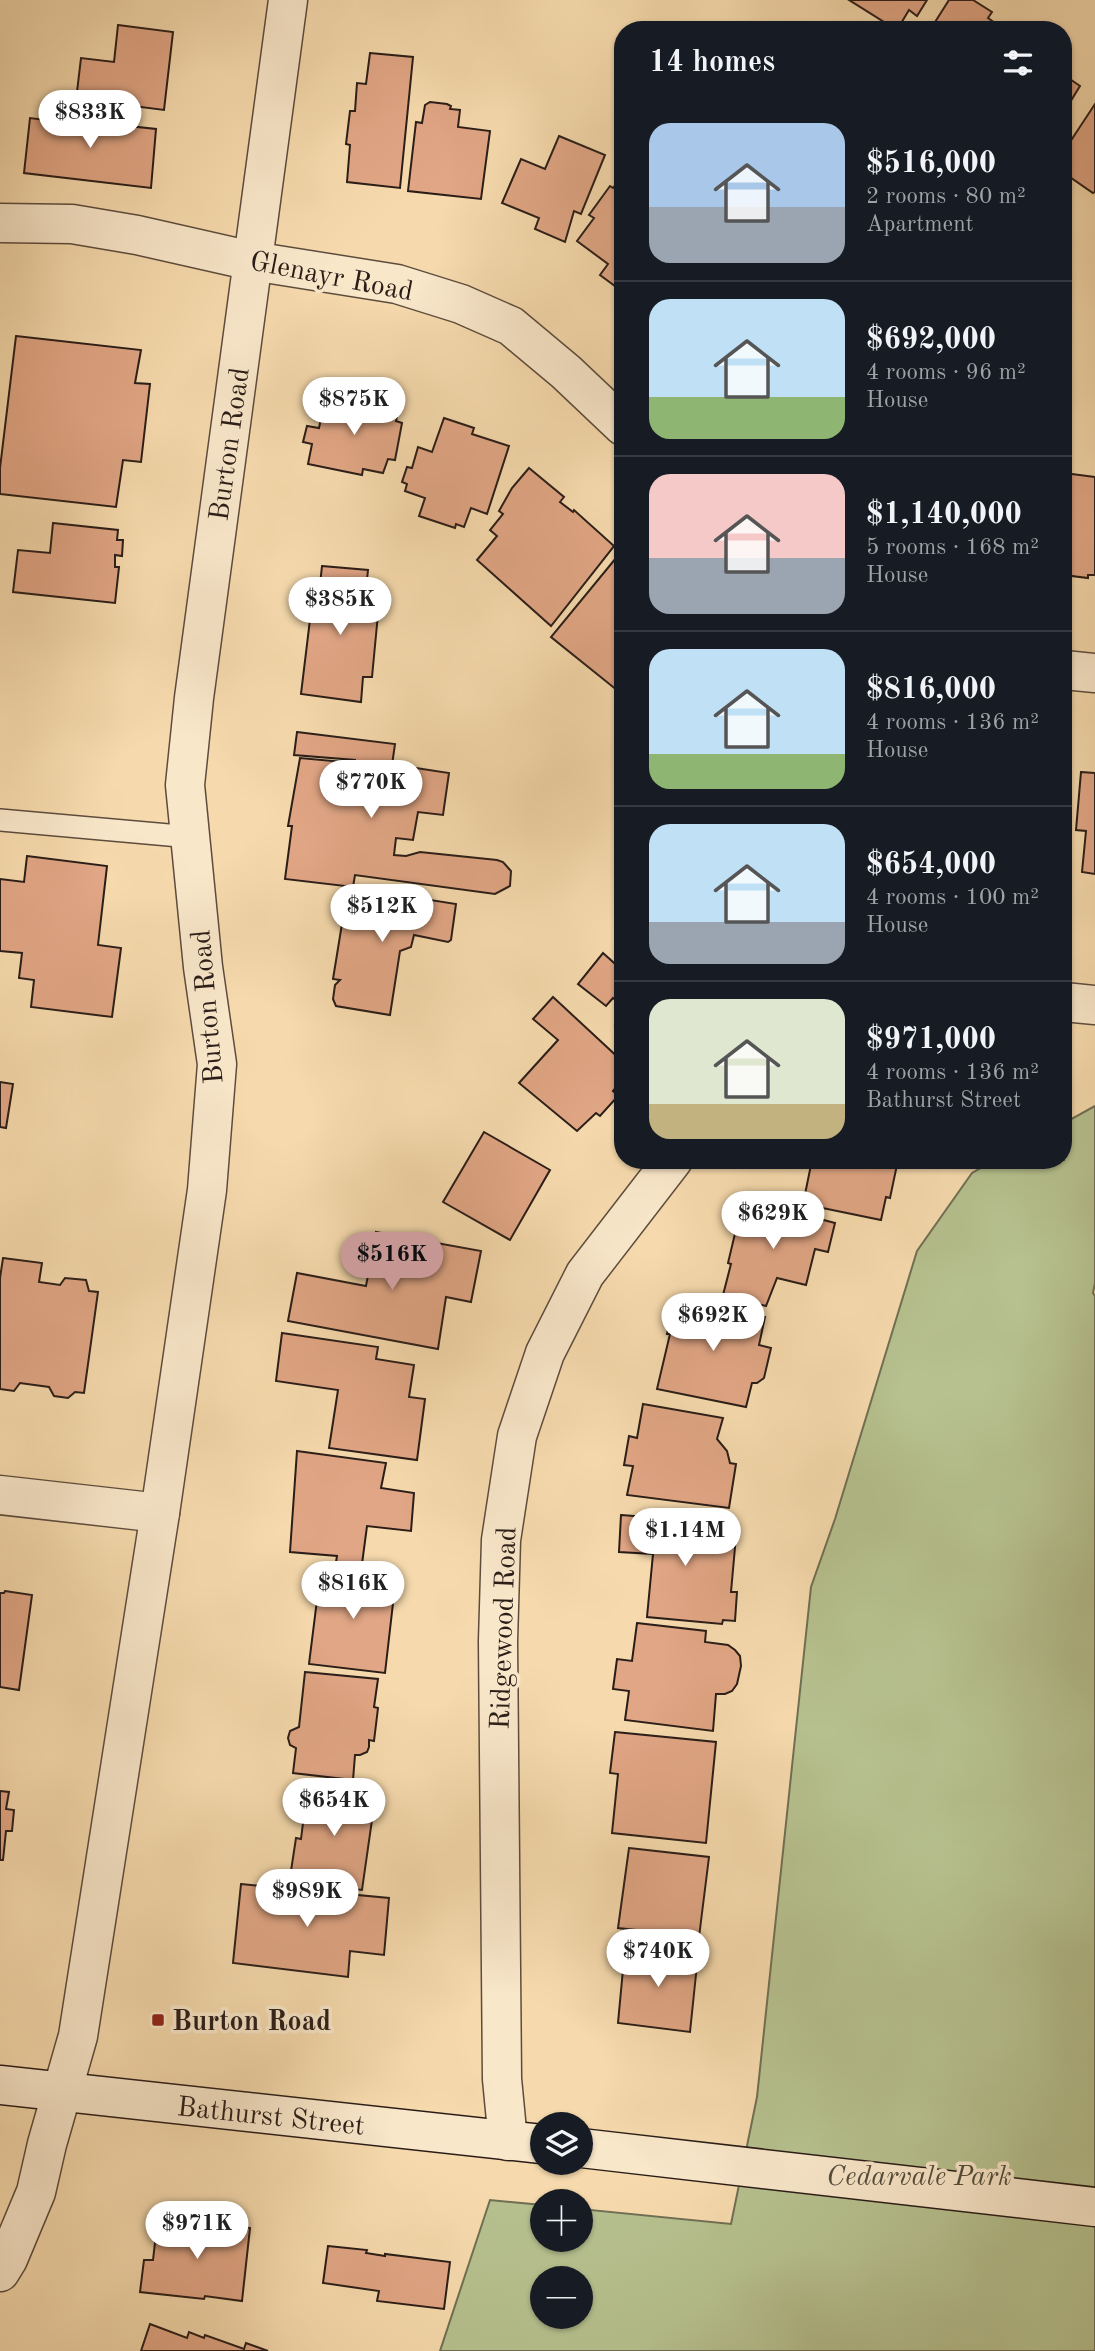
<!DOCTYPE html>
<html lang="en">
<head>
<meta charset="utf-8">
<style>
	:root { --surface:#171b24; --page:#242831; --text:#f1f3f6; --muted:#9ea1a6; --line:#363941; --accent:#c59692 }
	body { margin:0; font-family:"Old Standard TT",serif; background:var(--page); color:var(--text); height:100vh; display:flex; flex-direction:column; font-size:26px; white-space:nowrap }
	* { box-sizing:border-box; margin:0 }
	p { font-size:23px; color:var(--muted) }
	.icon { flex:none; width:38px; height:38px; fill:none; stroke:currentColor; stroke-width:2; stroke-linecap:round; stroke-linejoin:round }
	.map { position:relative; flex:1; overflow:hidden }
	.sheet { position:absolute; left:614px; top:21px; width:458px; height:1148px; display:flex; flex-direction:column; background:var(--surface); border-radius:28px; box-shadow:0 2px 5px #0004 }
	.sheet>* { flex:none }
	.controls { position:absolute; left:530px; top:2112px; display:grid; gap:14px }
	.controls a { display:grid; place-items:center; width:63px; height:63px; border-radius:50%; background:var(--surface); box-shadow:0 2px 5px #0004; font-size:35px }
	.price { position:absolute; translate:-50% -60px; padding:0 16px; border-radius:24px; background:#fff; color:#222; font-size:23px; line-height:46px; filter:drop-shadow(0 2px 4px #0008) }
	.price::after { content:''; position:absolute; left:50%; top:42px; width:21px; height:16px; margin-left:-10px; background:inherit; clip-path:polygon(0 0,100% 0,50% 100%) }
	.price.on { background:var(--accent); color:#111 }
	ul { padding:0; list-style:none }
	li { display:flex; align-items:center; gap:21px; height:175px; padding:0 35px }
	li+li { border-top:2px solid var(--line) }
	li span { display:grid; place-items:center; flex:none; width:196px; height:140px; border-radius:21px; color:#555 }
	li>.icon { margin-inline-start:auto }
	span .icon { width:84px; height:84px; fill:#fffc; stroke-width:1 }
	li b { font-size:30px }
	h2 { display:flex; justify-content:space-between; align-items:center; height:84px; padding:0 35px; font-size:30px }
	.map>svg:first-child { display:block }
</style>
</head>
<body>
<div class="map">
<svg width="1095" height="2351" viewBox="0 0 1095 2351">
	<rect width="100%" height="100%" fill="#f6daad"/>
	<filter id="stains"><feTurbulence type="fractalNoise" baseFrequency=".00286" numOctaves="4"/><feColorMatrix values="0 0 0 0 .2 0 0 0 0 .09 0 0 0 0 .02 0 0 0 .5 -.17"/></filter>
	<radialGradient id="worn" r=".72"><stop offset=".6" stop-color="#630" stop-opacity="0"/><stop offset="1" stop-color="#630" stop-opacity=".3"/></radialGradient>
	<path fill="#b6c18f" stroke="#706f54" stroke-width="2" fill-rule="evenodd" d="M 1095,1106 L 1095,1283 L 1093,1293 L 1095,1296 L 1095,2351 L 440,2351 L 490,2200 L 542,2205 L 542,2240 L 581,2240 L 581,2209 L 731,2224 L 757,2097 L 811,1587 L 835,1519 L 917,1251 L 972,1173 L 995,1160 L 1064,1160 L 1064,1123 ZM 542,2278 L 581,2278 L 581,2317 L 542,2317 Z"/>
	<g fill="#e1a685" stroke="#2a1d18" stroke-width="2">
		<polygon points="849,0 927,0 917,16 909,10 897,30"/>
		<polygon points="949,0 973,0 992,12 988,18 1005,30 930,30"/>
		<polygon points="118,25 173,32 164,110 109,103 110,96 77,92 81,58 114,62"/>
		<polygon points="370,53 413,57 400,188 347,182 350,145 346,144 350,111 355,111 357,83 366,84"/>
		<polygon points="1064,75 1080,86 1064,112"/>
		<polygon points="430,102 447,104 451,106 450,109 460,110 458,127 490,131 481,199 408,191 416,122 422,123 425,105"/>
		<polygon points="55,103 84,106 82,121 156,129 151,188 24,173 30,118 53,121"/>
		<polygon points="1095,104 1095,192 1093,193 1064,173 1064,151"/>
		<polygon points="559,136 605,155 581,214 574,211 565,242 535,229 539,218 502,203 521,159 545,169"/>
		<polygon points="623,170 623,292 600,275 608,264 577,241 594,218 589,215 610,186 613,188 619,181 616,180"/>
		<polygon points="16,336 141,350 135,383 150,384 141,462 123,460 116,507 0,494 0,468"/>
		<polygon points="326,395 398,412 396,421 402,423 395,460 388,459 383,473 363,469 362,475 308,464 312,444 303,442 307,426 319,428"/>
		<polygon points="444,418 474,428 472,434 509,446 487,514 471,508 464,527 456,524 455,528 419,516 425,498 405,491 407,484 402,482 407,467 412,468 418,447 432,452"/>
		<polygon points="529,468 564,497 560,502 573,512 574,510 614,546 551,626 477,560 497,536 490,530 503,514 499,511 512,488"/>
		<polygon points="1064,473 1095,477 1095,575 1088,575 1088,578 1064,575"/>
		<polygon points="53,523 118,530 117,540 123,540 122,556 115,555 115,567 119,567 115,603 13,592 18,550 50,553"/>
		<polygon points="616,558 623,564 623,695 551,637"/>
		<polygon points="322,566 368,570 364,608 371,609 378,614 372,677 363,677 361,702 301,694 312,603 318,603"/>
		<polygon points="297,732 395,744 391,772 409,774 409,767 449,773 443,815 418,812 413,840 396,838 394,855 406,856 420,852 497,860 503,862 511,871 510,886 495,894 355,875 353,887 285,879 292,826 288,826 300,758 355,763 355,760 294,755"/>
		<polygon points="1081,772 1095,773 1095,874 1082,872 1086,831 1076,830"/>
		<polygon points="27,856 107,866 98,945 121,948 112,1017 31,1007 34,980 19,978 22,953 0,951 0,879 24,882"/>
		<polygon points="348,887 456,904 451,940 448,942 414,935 411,947 400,951 390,1015 336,1006 333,999 335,985 340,980 333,979"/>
		<polygon points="603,953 623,971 623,1006 613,998 606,1006 578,984"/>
		<polygon points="553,997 623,1062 623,1079 613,1091 618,1096 600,1116 596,1113 577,1131 519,1083 558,1040 533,1019"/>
		<polygon points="623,1017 623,1033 615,1026"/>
		<polygon points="0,1082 13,1084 6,1128 0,1127"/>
		<polygon points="484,1132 550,1170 510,1240 443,1202"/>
		<polygon points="812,1160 914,1160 913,1164 898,1160 890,1198 886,1197 881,1220 803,1204"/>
		<polygon points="748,1200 835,1223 828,1252 815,1249 806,1285 777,1278 766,1306 723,1295 731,1264 728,1263 738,1221 742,1222"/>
		<polygon points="376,1232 481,1251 471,1302 446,1297 438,1349 288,1321 297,1273 366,1286"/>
		<polygon points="3,1258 42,1263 39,1282 60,1285 65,1278 86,1280 89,1291 98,1292 84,1393 75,1392 68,1398 54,1396 49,1387 20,1383 14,1391 0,1389 0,1278"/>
		<polygon points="679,1296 765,1317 759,1345 771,1348 764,1378 757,1383 752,1383 746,1407 657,1389 670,1334 667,1334 675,1302 678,1303"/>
		<polygon points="282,1333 378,1347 376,1359 414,1365 409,1397 425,1399 417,1460 329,1448 338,1390 276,1381"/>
		<polygon points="643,1404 723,1418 717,1439 727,1451 730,1463 736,1464 729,1508 627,1495 633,1466 624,1465 629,1436 637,1438"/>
		<polygon points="297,1451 386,1463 381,1488 414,1493 411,1531 367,1526 362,1564 336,1562 337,1556 290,1552"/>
		<polygon points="621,1515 673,1519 672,1525 730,1529 730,1535 736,1536 731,1592 737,1592 735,1621 723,1620 722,1624 647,1617 653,1554 619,1552"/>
		<polygon points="321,1568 396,1577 385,1673 309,1664"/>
		<polygon points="5,1591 32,1595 19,1690 0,1687 0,1593 4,1593"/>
		<polygon points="637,1623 706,1631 705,1642 728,1645 735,1650 740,1656 741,1666 737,1684 732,1691 725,1694 716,1694 713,1731 625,1720 629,1691 613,1689 617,1659 632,1661"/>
		<polygon points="305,1672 378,1679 374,1707 378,1708 374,1741 369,1740 369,1747 367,1752 360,1755 355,1755 353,1780 293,1773 296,1748 290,1745 288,1738 290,1731 299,1727"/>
		<polygon points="615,1732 716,1742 706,1843 612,1833 618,1774 610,1773"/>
		<polygon points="308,1783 376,1792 362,1890 322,1885 322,1888 289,1884 296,1838 301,1839"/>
		<polygon points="0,1791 9,1792 6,1809 14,1810 12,1831 6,1831 3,1860 0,1860"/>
		<polygon points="629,1848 709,1857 699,1937 618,1928"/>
		<polygon points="241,1884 389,1898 384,1955 350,1951 348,1977 233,1963"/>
		<polygon points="625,1948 698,1955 690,2032 618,2023"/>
		<polygon points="158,2217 205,2222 204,2233 224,2235 226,2224 250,2228 242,2301 205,2296 204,2299 140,2292 144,2260 153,2260"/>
		<polygon points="328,2246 367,2250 366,2253 385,2256 385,2254 450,2262 444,2309 377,2301 379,2291 323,2283"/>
		<polygon points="150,2324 187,2338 189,2332 204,2338 205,2335 244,2349 246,2343 268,2351 141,2351"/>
	</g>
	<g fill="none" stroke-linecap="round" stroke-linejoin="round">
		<g stroke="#5d4c3d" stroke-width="24">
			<polyline id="lane" points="0,820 191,837"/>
		</g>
		<g stroke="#5d4c3d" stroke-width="41">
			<g id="street">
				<polyline points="0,223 72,224 137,235 252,261 397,284 461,304 511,326 566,372 623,426"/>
				<polyline points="1064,670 1095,673"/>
				<polyline points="1064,1002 1095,1005"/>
				<polyline points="0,1495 160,1513"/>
				<polyline points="508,2141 502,2079 498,1641 501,1540 517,1436 545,1353 585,1274 673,1160"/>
				<polyline points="0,2272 8,2259 36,2192 47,2144 78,2036 160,1513 207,1190 217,1064 203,967 185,785 194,698 288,0"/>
			</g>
		</g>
		<g stroke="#2a1d18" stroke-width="41">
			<g id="secondary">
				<polyline points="0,2085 542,2144"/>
				<polyline points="581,2148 1095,2207"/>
			</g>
		</g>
		<use href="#lane" stroke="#f9e7ca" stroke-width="21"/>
		<use href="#street" stroke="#f9e7ca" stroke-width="38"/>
		<use href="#secondary" stroke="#f9e7ca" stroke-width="38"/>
	</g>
	<rect fill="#8f2418" stroke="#f9e7ca" stroke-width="2.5" x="151" y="2013" width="14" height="14" rx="3.5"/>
	<g text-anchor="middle" stroke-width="7" stroke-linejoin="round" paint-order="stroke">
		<g font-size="28" fill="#2a1d18" stroke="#f9e7ca">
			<text transform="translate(332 275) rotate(11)" y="10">Glenayr Road</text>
			<text transform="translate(228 444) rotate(-82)" y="10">Burton Road</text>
			<text transform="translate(206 1007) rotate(-95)" y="10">Burton Road</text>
			<text transform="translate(502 1628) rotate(-88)" y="10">Ridgewood Road</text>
			<text transform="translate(271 2115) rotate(6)" y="10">Bathurst Street</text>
		</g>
		<g font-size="28" font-weight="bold" fill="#2a1d18" stroke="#f9e7ca" text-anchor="start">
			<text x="172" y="2030">Burton Road</text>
		</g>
		<g font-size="28" font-style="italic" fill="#544e3c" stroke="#f9e7ca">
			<text x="919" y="2185">Cedarvale Park</text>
		</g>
	</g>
	<rect width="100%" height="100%" filter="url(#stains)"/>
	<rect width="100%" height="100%" fill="url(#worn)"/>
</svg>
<div class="controls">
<a><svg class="icon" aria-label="layers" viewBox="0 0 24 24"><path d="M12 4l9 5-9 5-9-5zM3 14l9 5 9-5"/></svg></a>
<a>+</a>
<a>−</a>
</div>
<b class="price" style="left:90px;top:150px">$833K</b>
<b class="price" style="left:354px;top:437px">$875K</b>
<b class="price" style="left:340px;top:637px">$385K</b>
<b class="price" style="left:371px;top:820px">$770K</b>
<b class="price" style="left:382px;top:944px">$512K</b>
<b class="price" style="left:773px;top:1251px">$629K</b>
<b class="price on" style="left:392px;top:1292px">$516K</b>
<b class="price" style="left:713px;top:1353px">$692K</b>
<b class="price" style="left:685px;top:1568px">$1.14M</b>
<b class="price" style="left:353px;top:1621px">$816K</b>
<b class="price" style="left:334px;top:1838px">$654K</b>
<b class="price" style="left:307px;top:1929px">$989K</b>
<b class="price" style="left:658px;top:1989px">$740K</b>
<b class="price" style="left:197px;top:2261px">$971K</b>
<section class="sheet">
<h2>14 homes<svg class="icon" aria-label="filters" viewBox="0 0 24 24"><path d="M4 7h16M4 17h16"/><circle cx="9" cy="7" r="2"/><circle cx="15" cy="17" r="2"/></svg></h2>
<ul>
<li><span style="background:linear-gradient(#a9c7e8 60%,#9aa5b1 0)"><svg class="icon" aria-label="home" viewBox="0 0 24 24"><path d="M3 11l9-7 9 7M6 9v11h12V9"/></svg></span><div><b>$516,000</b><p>2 rooms · 80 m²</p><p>Apartment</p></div></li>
<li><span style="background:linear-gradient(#bfe0f5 70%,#8fb573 0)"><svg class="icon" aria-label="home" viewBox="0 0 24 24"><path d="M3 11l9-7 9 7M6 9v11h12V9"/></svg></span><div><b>$692,000</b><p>4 rooms · 96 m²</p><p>House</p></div></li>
<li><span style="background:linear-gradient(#f6c9c9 60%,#9aa5b1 0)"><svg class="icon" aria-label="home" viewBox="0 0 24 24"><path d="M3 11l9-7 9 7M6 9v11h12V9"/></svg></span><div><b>$1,140,000</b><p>5 rooms · 168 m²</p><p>House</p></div></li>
<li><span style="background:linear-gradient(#bfe0f5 75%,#8fb573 0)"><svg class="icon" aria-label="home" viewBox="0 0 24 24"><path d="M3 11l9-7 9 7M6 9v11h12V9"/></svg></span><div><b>$816,000</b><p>4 rooms · 136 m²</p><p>House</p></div></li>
<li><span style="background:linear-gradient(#bfe0f5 70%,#9aa5b1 0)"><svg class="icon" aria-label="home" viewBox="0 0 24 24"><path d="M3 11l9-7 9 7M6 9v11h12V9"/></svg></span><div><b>$654,000</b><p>4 rooms · 100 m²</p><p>House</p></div></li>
<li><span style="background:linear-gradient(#dfe7d0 75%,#c2b280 0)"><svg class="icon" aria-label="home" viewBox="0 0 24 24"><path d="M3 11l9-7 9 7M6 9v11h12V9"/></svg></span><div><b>$971,000</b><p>4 rooms · 136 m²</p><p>Bathurst Street</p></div></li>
</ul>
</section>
</div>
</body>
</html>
